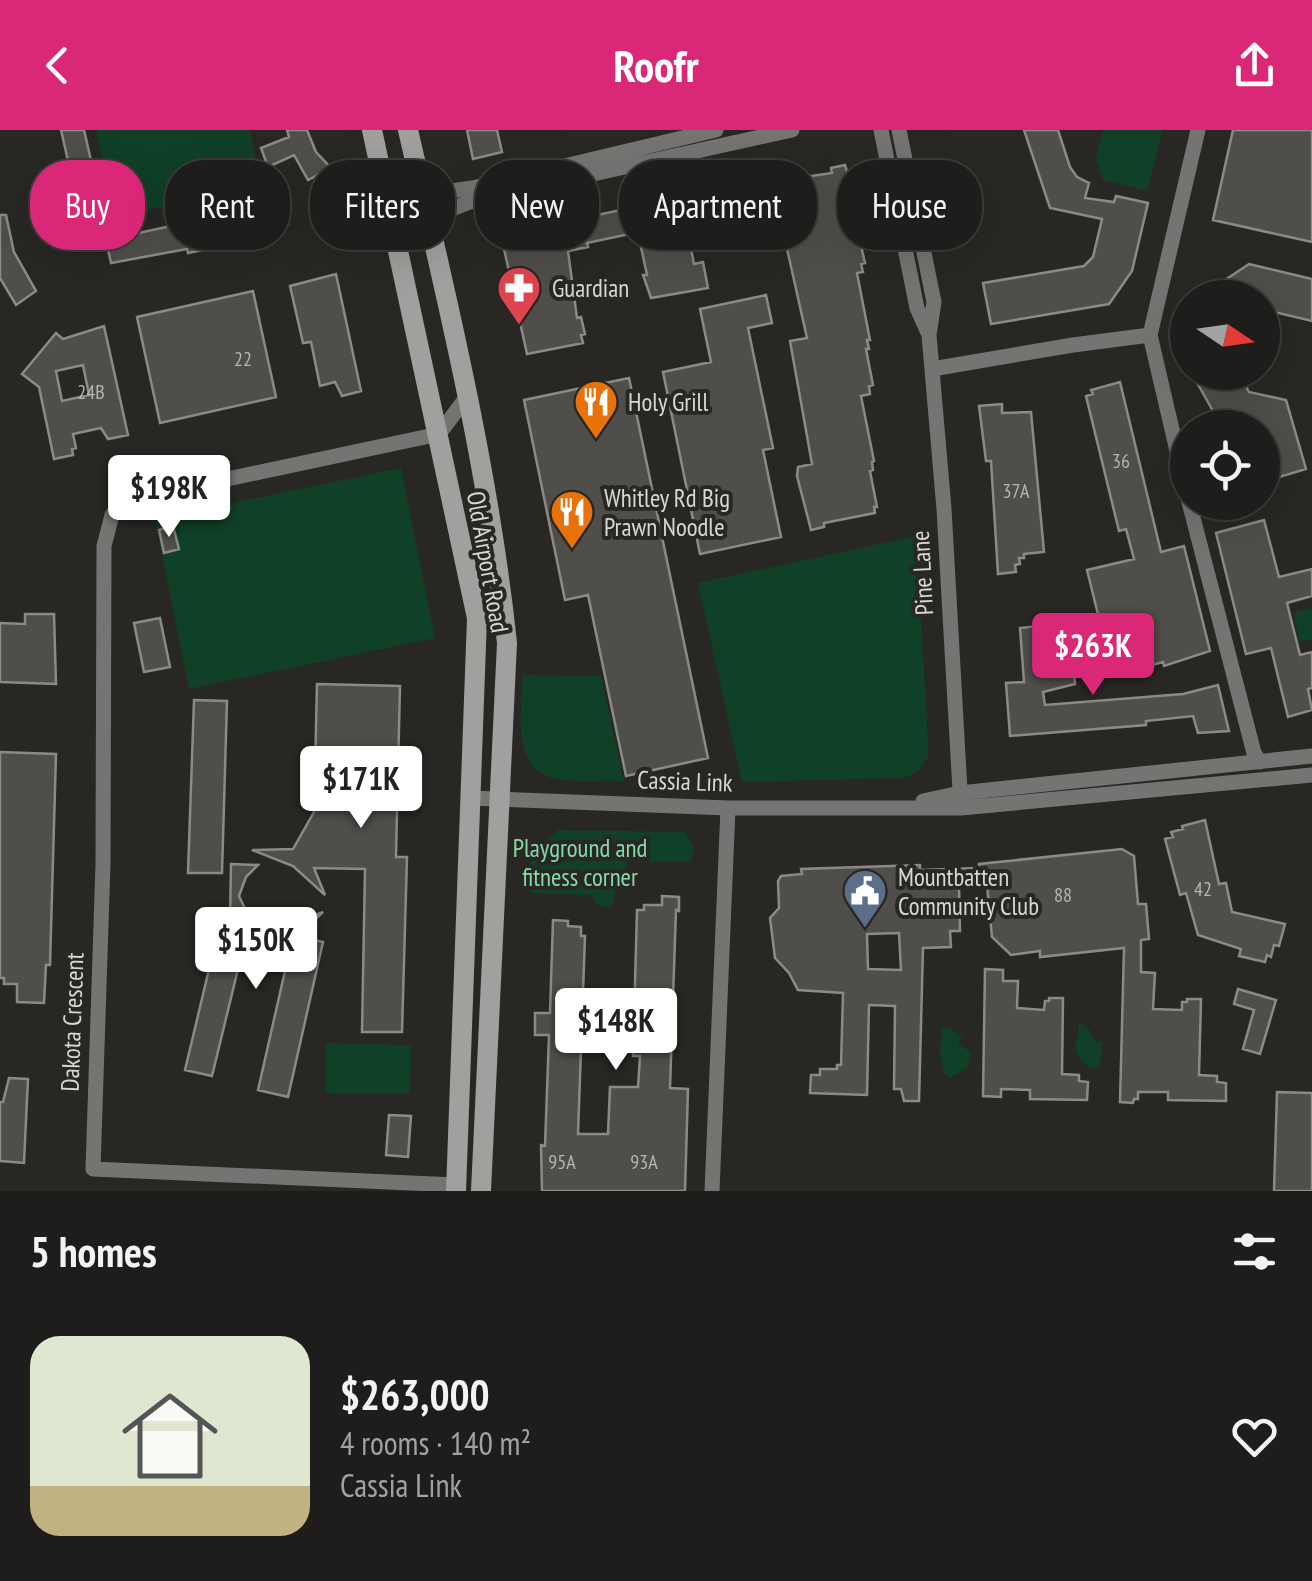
<!DOCTYPE html>
<html lang="en">
<head>
<meta charset="utf-8">
<style>
  :root { --surface:#1f1d1b; --page:#2c2a28; --text:#f1f3f6; --muted:#a1a2a3; --line:#3c3b3a; --accent:#db2777 }
  body { margin:0; font-family:"PT Sans Narrow",sans-serif; background:var(--page); color:var(--text); height:100vh; display:flex; flex-direction:column; font-size:38px; white-space:nowrap }
  * { box-sizing:border-box; margin:0 }
  p { font-size:32px; color:var(--muted) }
  .icon { flex:none; width:55px; height:55px; fill:none; stroke:currentColor; stroke-width:2; stroke-linecap:round; stroke-linejoin:round }
  .map { position:relative; height:1061px; overflow:hidden }
  .details { display:flex; flex-direction:column; background:var(--surface); flex:1 }
  .details>* { flex:none }
  .top-card { position:absolute; left:30px; top:30px; width:1252px; height:90px; display:flex; gap:20px }
  .needle { width:65px; rotate:103deg }
  .tools { position:absolute; left:1170px; top:150px; display:grid; gap:20px }
  .tools a { display:grid; place-items:center; width:110px; height:110px; border-radius:50%; background:var(--surface); box-shadow:0 10px 40px #0002,0 0 0 2px var(--line); font-size:50px }
  .price { position:absolute; translate:-50% -85px; padding:0 22px; border-radius:10px; background:#fff; color:#222; font-size:32px; line-height:65px; filter:drop-shadow(0 2px 5px #0008) }
  .price::after { content:''; position:absolute; left:50%; top:60px; width:30px; height:22px; margin-left:-15px; background:inherit; clip-path:polygon(0 0,100% 0,50% 100%) }
  .price.selected { background:var(--accent); color:#fff }
  ul { padding:0; list-style:none }
  li { display:flex; align-items:center; gap:30px; height:250px; padding:0 30px }
  li span { display:grid; place-items:center; flex:none; width:280px; height:200px; border-radius:30px; color:#555 }
  li>.icon { margin-inline-start:auto }
  span .icon { width:120px; height:120px; fill:#fffc; stroke-width:1 }
  li b { font-size:42px }
  h2 { display:flex; justify-content:space-between; align-items:center; height:120px; padding:0 30px; font-size:42px }
  .pill { padding:0 35px; border-radius:40px; background:var(--surface); box-shadow:0 10px 40px #0002,0 0 0 2px var(--line); font-size:35px; line-height:90px }
  .pill.selected { background:var(--accent); color:#fff }
  header { display:flex; justify-content:space-between; align-items:center; height:130px; padding:0 30px; background:var(--accent); color:#fff; font-size:45px; font-weight:600 }
  .map>svg:first-child { display:block }
  .green { fill:#104026 }
  .building { fill:#504e4b; stroke:#8c8a87; stroke-width:2.5; fill-rule:evenodd }
  .lines { fill:none; stroke-linecap:round; stroke-linejoin:round }
  .minor { stroke:#767473; stroke-width:15 }
  .secondary { stroke:#a2a09f; stroke-width:20 }
  .labels { text-anchor:middle; dominant-baseline:central; stroke-width:8; stroke-linejoin:round; paint-order:stroke }
  .number-label { font-size:20px; fill:#b6b5b2 }
  .poi-label { font-size:25px; fill:#d8d7d5; stroke:#292724; text-anchor:start }
  .street-label { font-size:25px; fill:#d8d7d5; stroke:#292724 }
  .park-label { font-size:25px; fill:#84dca6; stroke:#292724 }
</style>
</head>
<body>
<header><svg class="icon" aria-label="back" viewBox="0 0 24 24"><path d="M15 5l-7 7 7 7"/></svg>Roofr<svg class="icon" aria-label="share" viewBox="0 0 24 24"><path d="M12 15V3M7 8l5-5 5 5M5 13v7h14v-7"/></svg></header>
<div class="map">
<svg width="1312" height="1061" viewBox="0 0 1312 1061">
  <rect width="100%" height="100%" fill="#292724"/>
  <path class="green" d="M 96,0 L 250,0 L 260,57 L 116,86 Z
    M 1103,0 L 1163,0 L 1147,61 L 1103,50 L 1096,29 Z
    M 401,338 L 435,508 L 189,559 L 155,389 Z
    M 916,406 L 929,626 L 917,642 L 904,648 L 742,652 L 698,453 Z
    M 1312,478 L 1312,510 L 1299,511 L 1294,482 Z
    M 523,545 L 601,546 L 624,651 C 602,650 575,653 553,648 C 510,638 522,577 523,545 Z
    M 558,700 L 685,702 L 694,717 L 691,732 L 627,731 L 626,748 L 617,748 L 614,774 L 605,778 L 595,773 L 592,765 L 530,763 L 530,727 Z
    M 1079,892 L 1088,898 L 1096,912 L 1103,912 L 1099,938 L 1091,939 C 1067,917 1078,920 1079,892 Z
    M 948,897 L 964,908 L 960,909 L 958,914 L 971,922 L 967,938 L 951,947 L 944,943 L 940,925 L 942,898 Z
    M 326,913 L 411,915 L 410,964 L 325,963 Z"/>
  <path class="building" d="M 61,0 L 84,0 L 102,78 L 80,84 Z
    M 287,0 L 307,0 L 316,22 L 331,38 L 308,50 L 294,25 L 268,37 L 261,18 L 289,7 Z
    M 467,0 L 497,0 L 502,22 L 473,29 Z
    M 1024,0 L 1058,0 L 1070,37 L 1077,47 L 1089,53 L 1085,68 L 1114,72 L 1116,66 L 1148,73 L 1132,141 L 1109,174 L 991,194 L 983,153 L 1084,136 L 1093,127 L 1102,89 L 1050,78 Z
    M 1233,0 L 1312,0 L 1312,112 L 1213,90 Z
    M 845,35 L 861,88 L 857,98 L 865,133 L 861,134 L 863,142 L 857,143 L 870,210 L 867,210 L 869,219 L 866,219 L 873,255 L 869,256 L 870,264 L 861,266 L 874,331 L 872,332 L 873,340 L 870,341 L 877,377 L 874,377 L 875,383 L 824,393 L 824,397 L 811,400 L 797,346 L 798,337 L 812,334 L 790,211 L 807,208 L 781,92 L 798,88 L 790,49 L 832,43 L 831,38 Z
    M 687,71 L 695,96 L 687,98 L 694,134 L 703,132 L 708,158 L 651,168 L 643,145 L 647,145 L 639,108 L 635,109 L 634,103 L 587,113 L 588,117 L 568,121 L 577,188 L 581,187 L 585,204 L 581,205 L 583,213 L 527,224 L 501,105 L 645,75 L 646,82 Z
    M 283,72 L 288,95 L 267,99 L 268,102 L 212,114 L 213,118 L 188,123 L 187,119 L 111,133 L 106,110 Z
    M 0,85 L 6,85 L 14,122 L 36,161 L 16,175 L 0,148 Z
    M 1249,134 L 1312,149 L 1312,191 L 1262,179 L 1262,168 L 1198,168 Z
    M 336,144 L 361,261 L 342,266 L 335,252 L 320,256 L 311,212 L 303,213 L 290,156 Z
    M 253,161 L 276,267 L 160,293 L 137,187 Z
    M 766,165 L 772,193 L 748,198 L 773,318 L 763,320 L 781,407 L 700,424 L 663,242 L 711,232 L 700,179 Z
    M 104,196 L 128,305 L 108,309 L 101,298 L 73,304 L 76,318 L 72,319 L 73,325 L 54,329 L 39,257 L 22,244 L 56,203 L 63,209 ZM 83,235 L 89,265 L 62,271 L 56,241 Z
    M 1191,242 L 1238,242 L 1249,262 L 1286,270 L 1306,339 L 1273,349 L 1262,313 L 1262,298 L 1218,290 Z
    M 629,248 L 708,628 L 626,646 L 588,465 L 565,470 L 524,270 Z
    M 1120,252 L 1161,422 L 1184,416 L 1210,521 L 1164,536 L 1163,532 L 1113,545 L 1087,440 L 1134,429 L 1126,399 L 1119,401 L 1086,266 L 1093,264 L 1091,260 Z
    M 1002,274 L 1002,283 L 1031,282 L 1044,422 L 1024,424 L 1024,428 L 1019,428 L 1020,434 L 1015,435 L 1016,442 L 998,444 L 991,331 L 986,331 L 979,276 Z
    M 1264,390 L 1279,447 L 1312,439 L 1312,466 L 1287,473 L 1300,525 L 1312,522 L 1312,558 L 1308,559 L 1312,580 L 1288,587 L 1271,518 L 1246,524 L 1216,403 Z
    M 173,396 L 179,419 L 164,423 L 159,400 Z
    M 25,484 L 54,484 L 56,554 L 0,552 L 0,493 L 25,494 Z
    M 160,488 L 170,537 L 144,542 L 134,493 Z
    M 1038,496 L 1038,501 L 1043,500 L 1044,509 L 1051,509 L 1052,516 L 1071,514 L 1075,554 L 1043,562 L 1045,575 L 1183,564 L 1218,555 L 1229,601 L 1198,603 L 1193,586 L 1146,591 L 1146,595 L 1010,606 L 1006,553 L 1024,552 L 1020,498 Z
    M 317,554 L 400,556 L 396,727 L 407,727 L 402,902 L 362,902 L 365,739 L 314,738 L 325,765 L 293,736 L 252,720 L 293,719 L 314,682 Z
    M 194,570 L 227,571 L 222,743 L 188,743 Z
    M 0,622 L 56,624 L 50,835 L 46,835 L 44,873 L 17,872 L 17,854 L 4,854 L 4,848 L 0,848 Z
    M 1205,690 L 1219,754 L 1226,753 L 1232,782 L 1285,794 L 1279,816 L 1274,815 L 1271,827 L 1267,825 L 1265,832 L 1239,826 L 1241,819 L 1198,805 L 1186,763 L 1180,765 L 1165,709 L 1173,707 L 1171,702 L 1183,699 L 1182,696 Z
    M 1122,719 L 1134,726 L 1138,774 L 1146,774 L 1149,809 L 1141,810 L 1141,842 L 1155,843 L 1153,879 L 1182,880 L 1182,872 L 1187,872 L 1187,869 L 1201,869 L 1199,945 L 1217,946 L 1217,952 L 1226,953 L 1226,971 L 1168,970 L 1168,962 L 1138,962 L 1138,969 L 1134,969 L 1133,973 L 1120,972 L 1124,818 L 1040,827 L 1040,821 L 1011,825 L 992,807 L 987,755 L 959,757 L 960,801 L 950,801 L 951,817 L 923,818 L 919,971 L 904,971 L 901,959 L 894,959 L 895,876 L 869,875 L 867,965 L 810,963 L 811,945 L 820,945 L 820,939 L 837,939 L 837,935 L 841,935 L 843,863 L 798,860 L 789,843 L 775,828 L 770,788 L 779,778 L 778,751 L 781,746 L 802,744 L 801,739 L 920,735 L 920,740 L 979,738 L 979,734 ZM 899,803 L 901,840 L 868,839 L 867,804 Z
    M 231,734 L 258,735 L 246,747 L 239,766 L 248,785 L 269,804 L 323,782 L 298,806 L 323,812 L 288,967 L 258,960 L 292,810 L 275,810 L 277,814 L 258,810 L 262,808 L 247,802 L 212,946 L 185,940 L 221,789 L 230,791 Z
    M 662,766 L 679,767 L 679,781 L 676,780 L 670,958 L 688,959 L 685,1061 L 542,1061 L 541,1015 L 545,1016 L 549,905 L 535,905 L 535,883 L 550,883 L 553,790 L 568,791 L 568,796 L 581,797 L 581,806 L 585,806 L 578,1004 L 608,1004 L 610,957 L 638,957 L 640,926 L 633,926 L 637,780 L 644,780 L 644,775 L 662,775 Z
    M 985,839 L 1003,840 L 1003,851 L 1018,851 L 1017,878 L 1044,880 L 1045,871 L 1049,871 L 1049,868 L 1063,868 L 1062,944 L 1079,945 L 1079,951 L 1088,952 L 1087,970 L 1030,969 L 1030,960 L 1001,959 L 1001,967 L 983,966 Z
    M 1238,859 L 1276,870 L 1260,924 L 1243,919 L 1254,880 L 1234,874 Z
    M 9,948 L 28,949 L 24,1033 L 0,1031 L 0,972 L 3,972 Z
    M 1277,962 L 1312,963 L 1312,1061 L 1274,1061 Z
    M 389,985 L 411,986 L 408,1027 L 386,1025 Z"/>
  <g class="lines">
    <path class="minor" d="M 881,0 L 917,178 L 929,205
      M 899,0 L 934,172 L 929,205 L 944,379 L 961,678
      M 420,57 L 444,62 L 472,58 L 716,0
      M 431,104 L 449,80 L 475,70 L 792,0
      M 932,239 L 1073,215 L 1150,205
      M 1188,368 L 1150,205 L 1198,0
      M 1189,372 L 1254,623 L 1260,632
      M 469,668 L 728,678 L 961,678 L 1312,645
      M 923,671 L 960,663 L 1312,626
      M 456,1055 L 93,1039 L 103,734 L 104,416 L 112,385 L 131,372 L 157,364 L 439,304 L 466,268
      M 712,1061 L 728,678"/>
    <path class="secondary" d="M 372,0 L 477,488 L 456,1061
      M 408,0 C 447,169 489,341 507,513 L 481,1061"/>
  </g>
  <defs>
    <symbol id="pharmacy-pin" viewBox="-11 -11 22 30"><path d="M0 17L-7.5 6A9.5 9.5 0 1 1 7.5 6Z" fill="#e0444e" stroke="#292724"/><path d="M-2-6h4v4h4v4h-4v4h-4v-4h-4v-4h4Z" fill="#fff"/></symbol>
    <symbol id="restaurant-pin" viewBox="-11 -11 22 30"><path d="M0 17L-7.5 6A9.5 9.5 0 1 1 7.5 6Z" fill="#e8710a" stroke="#292724"/><path d="M-5-6h1v4h1v-4h1v4h1v-4h1v5L-1.5 .5V6h-2V.5L-5-1ZM5-6V6H3V1.5H1.5Q1.5-4 5-6Z" fill="#fff"/></symbol>
    <symbol id="civic-pin" viewBox="-11 -11 22 30"><path d="M0 17L-7.5 6A9.5 9.5 0 1 1 7.5 6Z" fill="#5c6f8a" stroke="#292724"/><path d="M-.6-6.5H3V-4.5H.6V-3L4-1V1h2V6H-6V1h2V-1L-.6-3ZM-1.2 2.5V6h2.4V2.5Z" fill="#fff"/></symbol>
  </defs>
  <g fill-rule="evenodd">
    <use href="#pharmacy-pin" x="494" y="133" width="50" height="68"/>
    <use href="#restaurant-pin" x="571" y="247" width="50" height="68"/>
    <use href="#restaurant-pin" x="547" y="357" width="50" height="68"/>
    <use href="#civic-pin" x="840" y="736" width="50" height="68"/>
  </g>
  <g class="labels">
    <g class="number-label">
      <text x="243" y="229">22</text>
      <text x="91" y="262">24B</text>
      <text x="1121" y="331">36</text>
      <text x="1016" y="361">37A</text>
      <text x="1203" y="759">42</text>
      <text x="1063" y="765">88</text>
      <text x="562" y="1032">95A</text>
      <text x="644" y="1032">93A</text>
    </g>
    <g class="poi-label">
      <text x="552" y="158">Guardian</text>
      <text x="628" y="272">Holy Grill</text>
      <text x="604" y="368">Whitley Rd Big<tspan x="604" dy="29">Prawn Noodle</tspan></text>
      <text x="898" y="747">Mountbatten<tspan x="898" dy="29">Community Club</tspan></text>
    </g>
    <g class="street-label">
      <text transform="translate(488 432) rotate(80)">Old Airport Road</text>
      <text transform="translate(922 443) rotate(-93)">Pine Lane</text>
      <text transform="translate(685 651) rotate(2)">Cassia Link</text>
      <text transform="translate(72 892) rotate(-88)">Dakota Crescent</text>
    </g>
    <g class="park-label">
      <text x="580" y="718">Playground and<tspan x="580" dy="29">fitness corner</tspan></text>
    </g>
  </g>
</svg>
<div class="tools">
<a><svg class="needle" viewBox="-14 -14 28 28"><path d="M0-13l5 13h-10z" fill="#e53935"/><path d="M0 13l5-13h-10z" fill="#a1a2a3"/></svg></a>
<a><svg class="icon" aria-label="locate" viewBox="0 0 24 24"><circle cx="12" cy="12" r="6"/><path d="M12 2v4M12 18v4M2 12h4M18 12h4"/></svg></a>
</div>
<b class="price" style="left:169px;top:410px">$198K</b>
<b class="price selected" style="left:1093px;top:568px">$263K</b>
<b class="price" style="left:361px;top:701px">$171K</b>
<b class="price" style="left:256px;top:862px">$150K</b>
<b class="price" style="left:616px;top:943px">$148K</b>
<div class="top-card">
<a class="pill selected">Buy</a>
<a class="pill">Rent</a>
<a class="pill">Filters</a>
<a class="pill">New</a>
<a class="pill">Apartment</a>
<a class="pill">House</a>
</div>
</div>
<section class="details">
<h2>5 homes<svg class="icon" aria-label="filters" viewBox="0 0 24 24"><path d="M4 7h16M4 17h16"/><circle cx="9" cy="7" r="2"/><circle cx="15" cy="17" r="2"/></svg></h2>
<ul>
<li><span style="background:linear-gradient(#dfe7d0 75%,#c2b280 0)"><svg class="icon" aria-label="home" viewBox="0 0 24 24"><path d="M3 11l9-7 9 7M6 9v11h12V9"/></svg></span><div><b>$263,000</b><p>4 rooms · 140 m²</p><p>Cassia Link</p></div><svg class="icon" aria-label="heart" viewBox="0 0 24 24"><path d="M12 20l-8-8c-3-5 5-10 8-4 3-6 11-1 8 4z"/></svg></li>
</ul>
</section>
</body>
</html>
